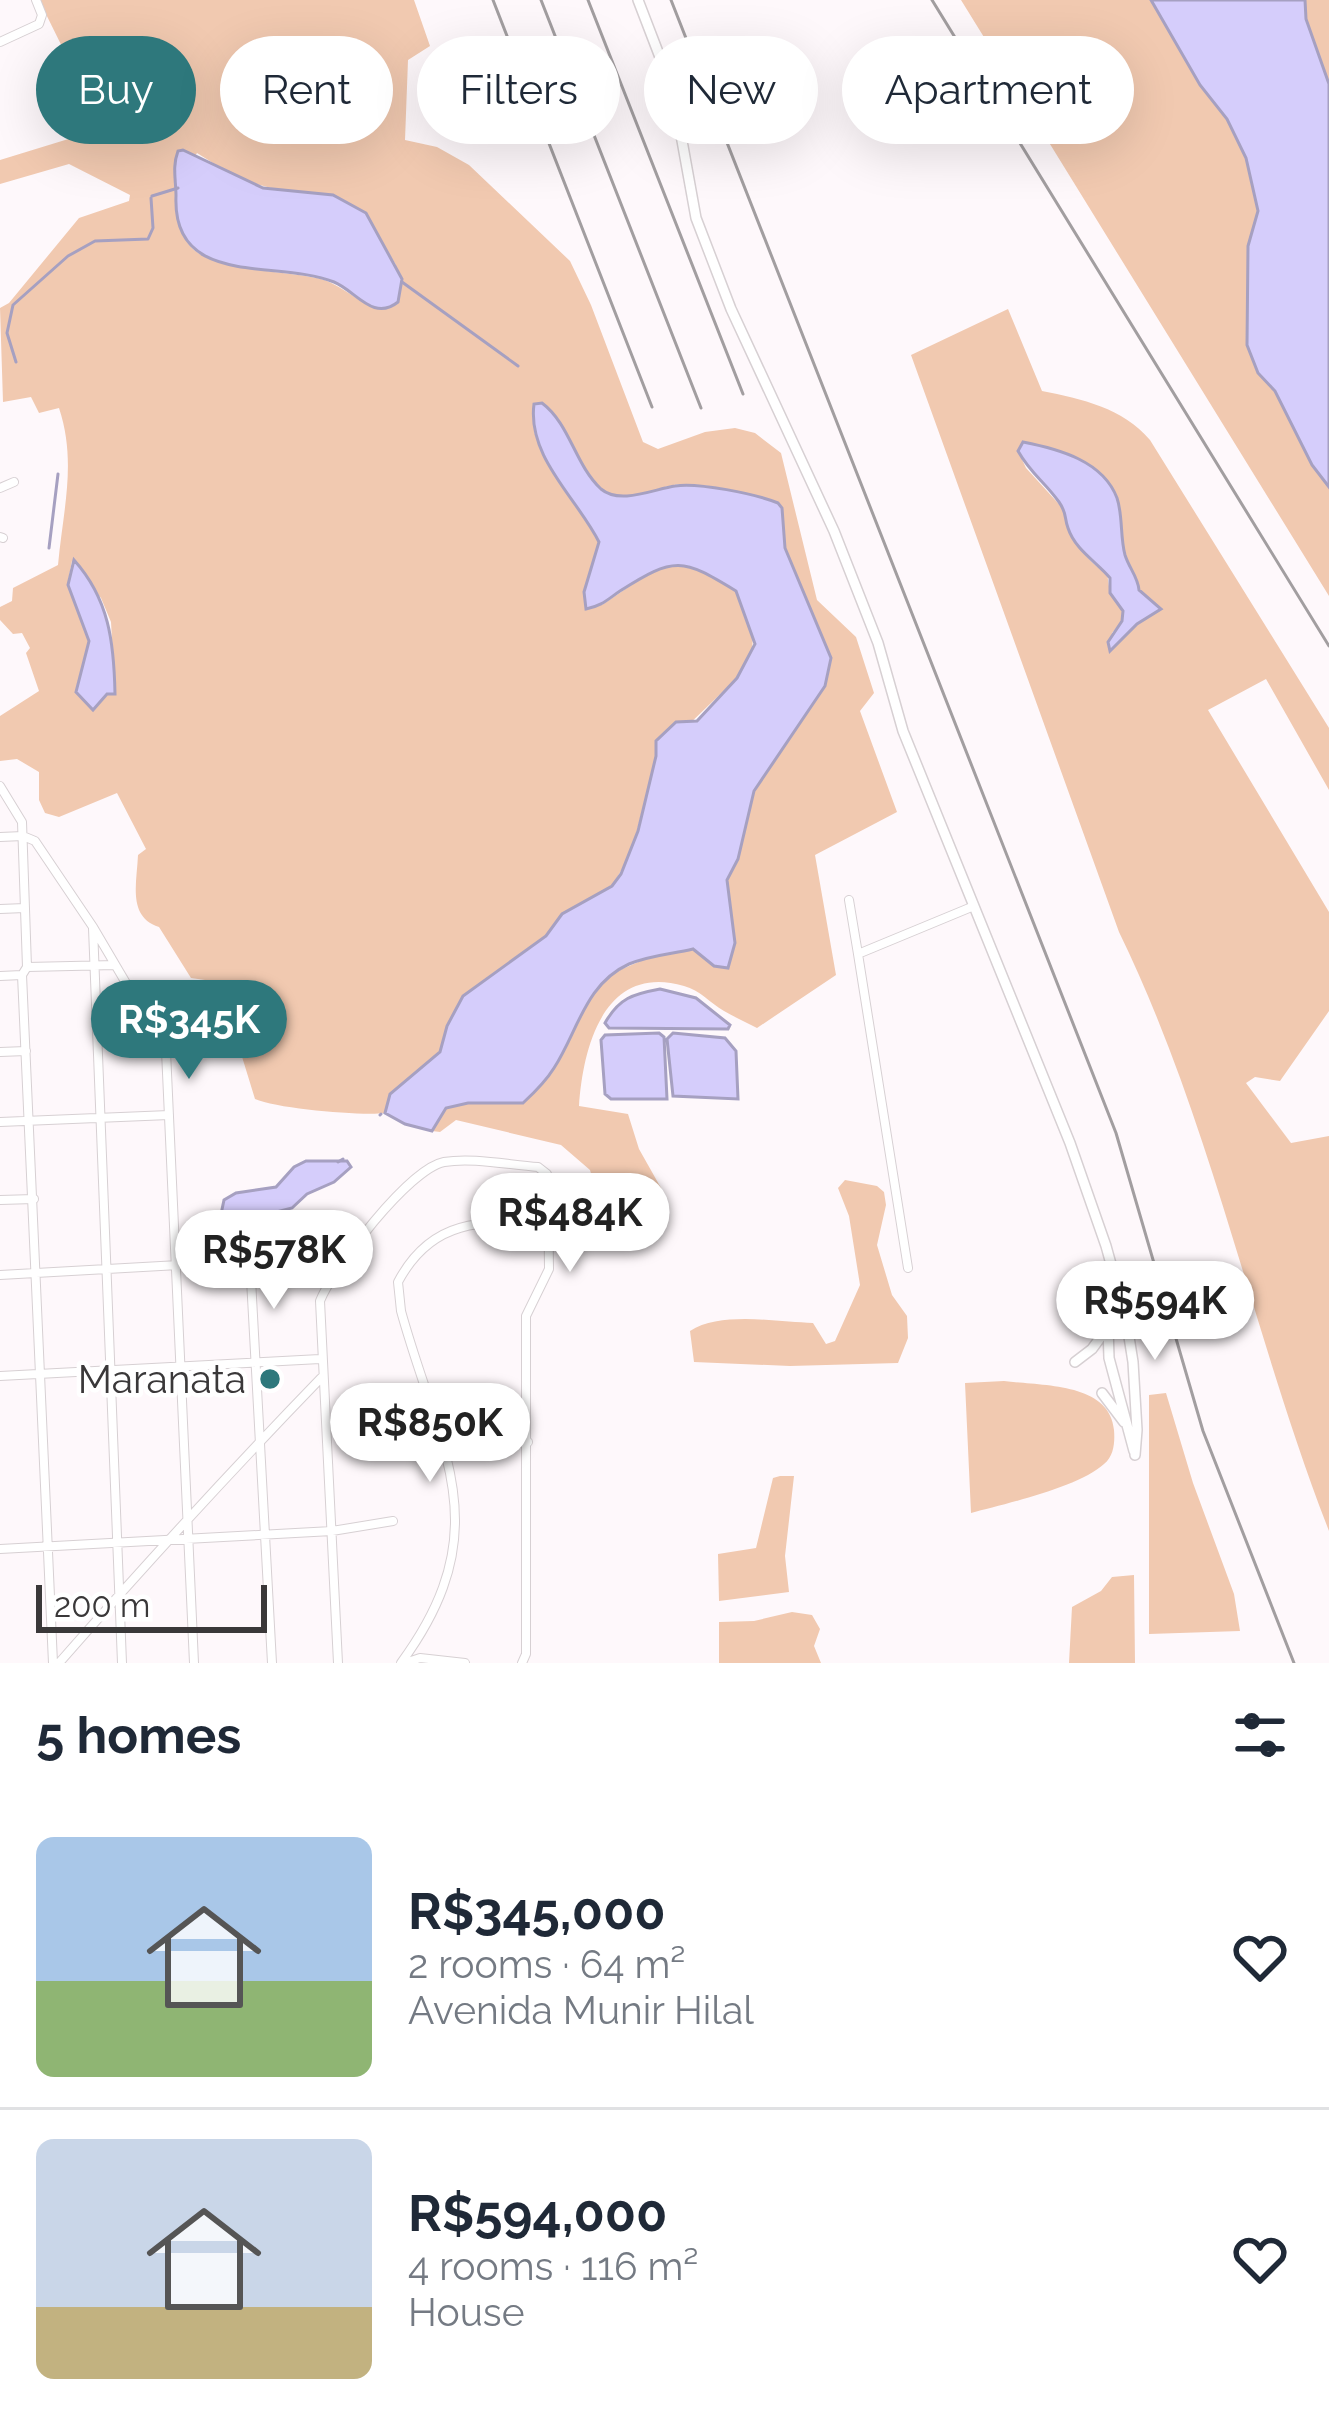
<!DOCTYPE html>
<html lang="en">
<head>
<meta charset="utf-8">
<style>
  :root { --surface:#fff; --page:#f6f6f7; --text:#1f2937; --muted:#747a83; --line:#e0e1e3; --accent:#2e787c }
  body { margin:0; font-family:Raleway,sans-serif; background:var(--page); color:var(--text); height:100vh; display:flex; flex-direction:column; font-size:45px; white-space:nowrap }
  * { box-sizing:border-box; margin:0 }
  p { font-size:39px; color:var(--muted) }
  .icon { flex:none; width:66px; height:66px; fill:none; stroke:currentColor; stroke-width:2; stroke-linecap:round; stroke-linejoin:round }
  .map { position:relative; height:1663px; overflow:hidden }
  .drawer { display:flex; flex-direction:column; background:var(--surface); flex:1 }
  .drawer>* { flex:none }
  .banner { position:absolute; left:36px; top:36px; width:1257px; height:108px; display:flex; gap:24px }
  .scale { position:absolute; left:36px; bottom:30px; width:231px; box-sizing:border-box; padding-left:12px; border:6px solid #3a3839; border-top:0; font-size:33px; line-height:42px; white-space:nowrap; color:#3a3839; -webkit-text-stroke:9px #fff; paint-order:stroke }
  .price { position:absolute; translate:-50% -102px; padding:0 27px; border-radius:42px; background:#fff; color:#222; font-size:39px; line-height:78px; filter:drop-shadow(0 3px 6px #0008) }
  .price::after { content:''; position:absolute; left:50%; top:72px; width:36px; height:27px; margin-left:-18px; background:inherit; clip-path:polygon(0 0,100% 0,50% 100%) }
  .price.on { background:var(--accent); color:#fff }
  ul { padding:0; list-style:none }
  li { display:flex; align-items:center; gap:36px; height:300px; padding:0 36px }
  li+li { border-top:3px solid var(--line) }
  li span { display:grid; place-items:center; flex:none; width:336px; height:240px; border-radius:18px; color:#555 }
  li>.icon { margin-inline-start:auto }
  span .icon { width:144px; height:144px; fill:#fffc; stroke-width:1 }
  li b { font-size:51px }
  h2 { display:flex; justify-content:space-between; align-items:center; height:144px; padding:0 36px; font-size:51px }
  .pill { padding:0 42px; border-radius:54px; background:var(--surface); box-shadow:0 12px 48px #0002; font-size:42px; line-height:108px }
  .pill.on { background:var(--accent); color:#fff }
  .map>svg:first-child { display:block }
  .green { fill:#f1c9b0; fill-rule:evenodd }
  .water { fill:#d5cdfb; stroke:#a6a0c1; stroke-width:3 }
  .lines { fill:none; stroke-linecap:round; stroke-linejoin:round }
  .stream { stroke:#a6a0c1; stroke-width:3 }
  .minor-casing { stroke:#d7d0d3; stroke-width:10 }
  .tertiary-casing { stroke:#d7d0d3; stroke-width:12 }
  .minor { stroke:#fff; stroke-width:8 }
  .tertiary { stroke:#fff; stroke-width:9 }
  .rail { stroke:#a29ea0; stroke-width:3 }
  .poi-dot { fill:#2e787c; stroke:#fff; stroke-width:4.5 }
  .labels { text-anchor:middle; dominant-baseline:central; stroke-width:9; stroke-linejoin:round; paint-order:stroke }
  .poi-label { font-size:39px; fill:#3a3839; stroke:#fff; text-anchor:end }
</style>
</head>
<body>
<div class="map">
<svg width="1329" height="1663" viewBox="0 0 1329 1663">
  <rect width="100%" height="100%" fill="#fef8fb"/>
  <path class="green" d="M 39,0 L 414,0 L 430,46 L 408,60 L 405,140 L 437,147 L 469,165 L 570,261 L 591,305 L 643,442 L 658,449 L 705,432 L 735,428 L 755,433 L 781,453 L 817,600 L 856,637 L 874,693 L 860,711 L 897,812 L 815,855 L 836,975 L 757,1028 C 746,1022 734,1017 724,1011 C 710,1003 700,990 684,986 C 604,963 583,1047 579,1106 L 628,1114 L 639,1149 L 661,1188 L 664,1202 L 632,1198 L 607,1230 L 590,1170 L 561,1145 L 456,1120 L 440,1132 L 432,1131 L 446,1109 L 468,1103 L 523,1103 L 556,1066 L 582,1009 L 611,974 L 652,956 L 693,949 L 715,966 L 727,880 L 738,859 L 754,791 L 825,686 L 831,658 L 785,548 L 782,508 C 757,492 713,485 683,484 C 659,484 624,508 601,489 C 581,472 569,442 558,418 L 534,432 L 545,458 L 599,542 L 595,560 L 602,605 L 652,571 L 665,566 L 691,564 L 736,591 L 753,631 L 752,655 L 737,678 L 656,756 L 631,854 L 612,886 L 562,914 L 546,936 L 463,996 L 447,1026 L 440,1052 L 391,1094 L 385,1113 C 363,1116 278,1109 255,1099 L 239,1047 L 239,1006 L 219,982 L 191,978 L 159,927 C 127,917 137,882 138,855 L 146,849 L 117,793 L 59,817 L 45,813 L 39,800 L 39,772 L 17,759 L 0,761 L 0,716 L 39,691 L 26,653 L 30,648 L 22,633 L 13,634 L 0,620 L 0,607 L 12,601 L 13,588 L 58,565 C 63,510 77,462 59,408 L 39,413 L 31,397 L 3,402 L 0,308 L 9,303 L 79,218 L 129,201 L 130,195 L 69,164 L 0,184 L 0,160 L 114,125 L 81,85 ZM 197,153 L 240,180 L 287,192 L 388,252 L 396,265 L 392,307 C 362,311 345,284 317,278 C 285,271 213,270 192,248 C 178,234 179,204 176,186 ZM 72,561 L 101,598 L 111,622 L 115,693 L 107,694 L 93,710 L 76,688 L 89,641 L 68,581 Z
    M 961,0 L 1151,0 L 1200,85 L 1227,119 L 1246,158 L 1258,211 L 1248,246 L 1247,345 L 1259,373 L 1275,391 L 1312,465 L 1329,487 L 1329,596 Z
    M 1305,0 L 1329,0 L 1329,84 L 1306,19 Z
    M 1008,309 L 1042,391 C 1082,399 1123,408 1150,440 L 1329,728 L 1329,790 L 1266,679 L 1208,710 L 1329,912 L 1329,1011 L 1280,1081 L 1255,1077 L 1246,1083 L 1291,1143 L 1329,1136 L 1329,1531 C 1252,1333 1212,1123 1119,932 L 911,355 ZM 1023,442 C 1059,448 1103,461 1117,498 C 1123,516 1120,536 1125,555 C 1129,568 1138,576 1139,590 L 1150,600 L 1155,613 L 1137,624 L 1111,651 L 1112,633 L 1122,621 L 1123,610 L 1110,593 L 1107,573 C 1088,564 1068,536 1068,514 L 1026,468 L 1018,451 Z
    M 845,1180 L 877,1186 L 884,1192 L 886,1205 L 877,1245 L 892,1295 L 907,1316 L 908,1338 L 898,1363 L 790,1366 L 694,1362 L 690,1331 C 721,1311 777,1322 813,1323 L 826,1344 L 835,1341 L 860,1285 L 849,1216 L 838,1188 Z
    M 1004,1381 C 1040,1386 1110,1382 1114,1430 C 1115,1442 1114,1456 1104,1464 C 1079,1487 1005,1504 971,1513 L 965,1383 Z
    M 1166,1393 L 1193,1483 L 1234,1594 L 1240,1631 L 1149,1634 L 1149,1395 Z
    M 780,1476 L 794,1476 L 785,1556 L 789,1592 L 719,1601 L 718,1554 L 756,1548 L 773,1478 Z
    M 1134,1575 L 1135,1663 L 1069,1663 L 1072,1607 L 1101,1591 L 1112,1577 Z
    M 792,1612 L 812,1615 L 820,1629 L 814,1646 L 821,1663 L 719,1663 L 719,1622 L 754,1621 Z"/>
  <path class="water" d="M 1151,0 L 1305,0 L 1306,19 L 1329,84 L 1329,487 L 1312,465 L 1275,391 L 1258,373 L 1247,345 L 1248,246 L 1258,211 L 1246,158 L 1227,119 L 1200,85 Z
    M 183,150 L 263,188 L 333,195 L 366,213 L 402,279 L 398,302 C 373,322 356,291 334,282 C 277,259 172,289 176,196 C 176,180 172,167 178,151 Z
    M 542,403 C 570,424 575,465 601,489 C 620,505 654,489 675,486 C 697,482 756,494 778,503 L 782,508 L 785,548 L 831,658 L 825,686 L 754,791 L 738,859 L 727,880 L 735,943 L 728,968 L 714,966 L 693,949 C 672,954 650,955 629,964 C 585,984 578,1031 554,1068 C 546,1081 535,1092 523,1103 L 468,1103 L 446,1108 L 432,1131 L 405,1124 L 385,1113 L 390,1094 L 440,1052 L 447,1026 L 463,996 L 546,936 L 562,914 L 612,886 L 621,874 L 638,831 L 656,756 L 656,741 L 676,722 L 697,721 L 737,678 L 755,644 L 736,591 C 682,558 675,556 620,591 C 608,599 602,606 586,609 L 584,592 L 599,542 C 577,498 527,457 534,404 Z
    M 1023,442 C 1059,449 1103,461 1117,498 C 1123,516 1120,537 1125,555 C 1129,568 1138,577 1139,590 L 1161,609 L 1137,624 L 1110,651 L 1108,642 L 1122,621 L 1123,611 L 1110,593 L 1110,578 C 1098,563 1075,550 1068,528 C 1064,517 1067,513 1059,502 C 1044,481 1031,474 1018,451 Z
    M 74,560 C 109,599 114,642 115,694 L 107,694 L 93,710 L 76,692 L 89,641 L 68,585 Z
    M 660,989 L 696,998 L 730,1025 L 728,1029 L 609,1028 L 605,1023 C 619,998 633,994 660,989 Z
    M 659,1033 L 664,1037 L 667,1099 L 611,1099 L 605,1094 L 601,1040 L 605,1035 Z
    M 673,1033 L 725,1038 L 736,1051 L 738,1099 L 673,1096 L 667,1039 Z
    M 306,1161 L 347,1161 L 351,1167 L 334,1182 L 307,1194 L 292,1208 L 253,1218 L 234,1252 L 221,1253 L 216,1238 L 224,1200 L 236,1193 L 276,1187 L 294,1167 Z"/>
  <g class="lines">
    <path class="stream" d="M 152,196 L 178,188
      M 402,282 L 518,366
      M 16,362 L 7,333 L 13,305 L 68,256 L 95,241 L 148,239 L 153,228 L 151,198
      M 49,548 L 58,474
      M 380,1115 L 381,1114
      M 338,1162 L 343,1159"/>
    <defs>
      <path id="minor" d="M 0,42 L 39,24 L 42,15 L 36,0
        M 0,488 L 14,482
        M 0,537 L 3,538
        M 0,786 L 22,822 L 27,967 L 22,975 L 53,1663
        M 23,836 L 35,841 L 93,927 L 166,1051 L 194,1663
        M 0,837 L 23,836
        M 849,900 L 858,954
        M 0,909 L 25,908
        M 93,928 L 122,1663
        M 27,967 L 115,965
        M 0,976 L 22,975
        M 0,1052 L 26,1051
        M 0,1122 L 169,1115
        M 0,1200 L 34,1199
        M 908,1268 L 858,954 L 974,906
        M 0,1275 L 250,1261 L 272,1663
        M 0,1376 L 320,1359
        M 445,1455 L 478,1445 L 528,1442
        M 0,1549 L 332,1531 L 393,1521
        M 59,1663 C 144,1566 231,1471 321,1378
        M 338,1663 L 320,1301 C 333,1268 409,1169 444,1162 C 472,1157 509,1165 538,1167 L 547,1174 L 548,1182 L 549,1269 L 526,1316 L 526,1654 L 522,1663
        M 401,1663 C 500,1528 440,1452 401,1311 L 398,1282 C 433,1216 485,1221 550,1224
        M 405,1663 L 420,1658 L 465,1663"/>
      <path id="tertiary" d="M 638,0 L 673,91 L 696,218 L 731,309 L 834,531 L 878,643 L 903,731 L 1070,1143 L 1106,1246 L 1126,1318 L 1133,1362 L 1137,1430 L 1135,1455
        M 1115,1280 L 1108,1327 L 1109,1358 L 1134,1451
        M 1075,1362 L 1092,1349 L 1108,1327
        M 1102,1393 L 1124,1422"/>
    </defs>
    <use href="#minor" class="minor-casing"/>
    <use href="#tertiary" class="tertiary-casing"/>
    <use href="#minor" class="minor"/>
    <use href="#tertiary" class="tertiary"/>
    <path class="rail" d="M 493,0 L 652,407
      M 541,0 L 701,408
      M 588,0 L 743,394
      M 671,0 L 1116,1133 L 1203,1431 L 1294,1663
      M 932,0 L 1329,646"/>
  </g>
  <circle class="poi-dot" cx="270" cy="1379" r="12"/>
  <g class="labels">
    <g class="poi-label">
      <text x="246" y="1379">Maranata</text>
    </g>
  </g>
</svg>
<div class="scale">200 m</div>
<b class="price on" style="left:189px;top:1082px">R$345K</b>
<b class="price" style="left:570px;top:1275px">R$484K</b>
<b class="price" style="left:274px;top:1312px">R$578K</b>
<b class="price" style="left:1155px;top:1363px">R$594K</b>
<b class="price" style="left:430px;top:1485px">R$850K</b>
<div class="banner">
<a class="pill on">Buy</a>
<a class="pill">Rent</a>
<a class="pill">Filters</a>
<a class="pill">New</a>
<a class="pill">Apartment</a>
</div>
</div>
<section class="drawer">
<h2>5 homes<svg class="icon" aria-label="filters" viewBox="0 0 24 24"><path d="M4 7h16M4 17h16"/><circle cx="9" cy="7" r="2"/><circle cx="15" cy="17" r="2"/></svg></h2>
<ul>
<li><span style="background:linear-gradient(#a9c7e8 60%,#8fb573 0)"><svg class="icon" aria-label="home" viewBox="0 0 24 24"><path d="M3 11l9-7 9 7M6 9v11h12V9"/></svg></span><div><b>R$345,000</b><p>2 rooms · 64 m²</p><p>Avenida Munir Hilal</p></div><svg class="icon" aria-label="heart" viewBox="0 0 24 24"><path d="M12 20l-8-8c-3-5 5-10 8-4 3-6 11-1 8 4z"/></svg></li>
<li><span style="background:linear-gradient(#c9d6e8 70%,#c2b280 0)"><svg class="icon" aria-label="home" viewBox="0 0 24 24"><path d="M3 11l9-7 9 7M6 9v11h12V9"/></svg></span><div><b>R$594,000</b><p>4 rooms · 116 m²</p><p>House</p></div><svg class="icon" aria-label="heart" viewBox="0 0 24 24"><path d="M12 20l-8-8c-3-5 5-10 8-4 3-6 11-1 8 4z"/></svg></li>
</ul>
</section>
</body>
</html>
